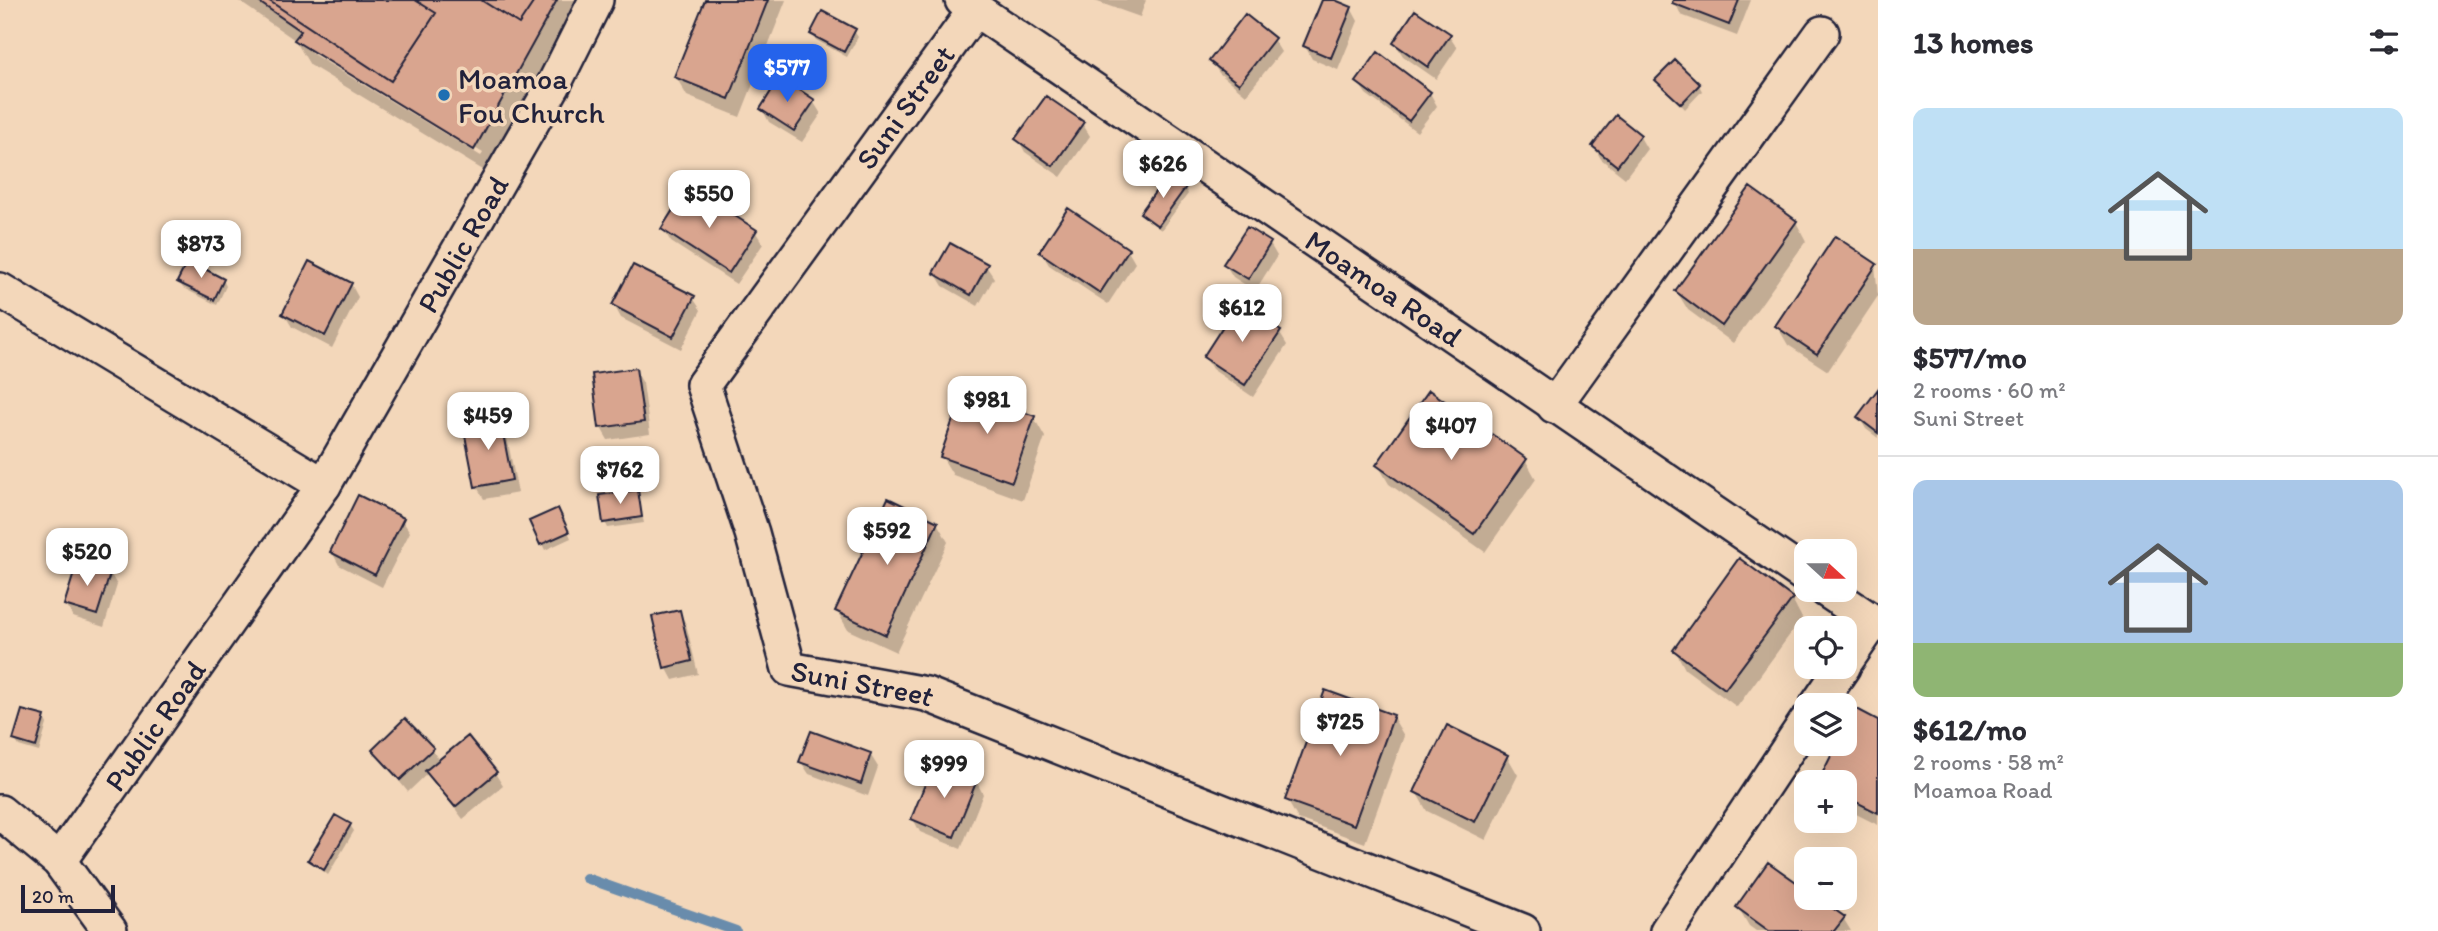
<!DOCTYPE html>
<html lang="en">
<head>
<meta charset="utf-8">
<style>
  :root { --surface:#fff; --page:#f7f7f7; --text:#2b2b33; --muted:#7c7c81; --line:#e1e1e2; --accent:#2563eb }
  body { margin:0; font-family:Itim,sans-serif; background:var(--page); color:var(--text); height:100vh; display:flex; flex-direction:column; font-size:26px; white-space:nowrap }
  * { box-sizing:border-box; margin:0 }
  p { font-size:23px; color:var(--muted) }
  .icon { flex:none; width:38px; height:38px; fill:none; stroke:currentColor; stroke-width:2; stroke-linecap:round; stroke-linejoin:round }
  .map { position:relative; flex:1; overflow:hidden }
  .drawer { display:flex; flex-direction:column; background:var(--surface); width:560px }
  .drawer>* { flex:none }
  .needle { width:46px; rotate:111deg }
  .tools { position:absolute; left:1794px; top:539px; display:grid; gap:14px }
  .tools a { display:grid; place-items:center; width:63px; height:63px; border-radius:14px; background:var(--surface); box-shadow:0 7px 28px #0002; font-size:35px }
  .scale { position:absolute; left:21px; bottom:18px; width:94px; box-sizing:border-box; padding-left:7px; border:4px solid #22223b; border-top:0; font-size:19px; line-height:24px; white-space:nowrap; color:#22223b; -webkit-text-stroke:5px #f3d7ba; paint-order:stroke }
  .price { position:absolute; translate:-50% -60px; padding:0 16px; border-radius:14px; background:#fff; color:#222; font-size:23px; line-height:46px; filter:drop-shadow(0 2px 4px #0008) }
  .price::after { content:''; position:absolute; left:50%; top:42px; width:21px; height:16px; margin-left:-10px; background:inherit; clip-path:polygon(0 0,100% 0,50% 100%) }
  .price.on { background:var(--accent); color:#fff }
  ul { padding:0; list-style:none }
  li { display:grid; align-content:center; gap:14px; height:371px; padding:0 35px }
  li+li { border-top:2px solid var(--line) }
  li span { display:grid; place-items:center; height:217px; border-radius:14px; color:#555 }
  li>.icon { margin-inline-start:auto }
  span .icon { width:126px; height:126px; fill:#fffc; stroke-width:1 }
  li b { font-size:30px }
  h2 { display:flex; justify-content:space-between; align-items:center; height:84px; padding:0 35px; font-size:30px }
  main { display:flex; flex:1; min-height:0 }
  .map>svg:first-child { display:block }
  .shadow { fill:#0003; fill-rule:evenodd }
  .lines { fill:none; stroke-linecap:round; stroke-linejoin:round }
  .stream { stroke:#698cac; stroke-width:10 }
  .building { fill:#d9a58f; stroke:#22223b; stroke-width:2 }
  .minor-casing { stroke:#22223b; stroke-width:38 }
  .minor { stroke:#f3d7ba; stroke-width:33 }
  .poi-dot { fill:#1f6fb2; stroke:#f3d7ba; stroke-width:2.5 }
  .labels { text-anchor:middle; dominant-baseline:central; stroke-width:7; stroke-linejoin:round; paint-order:stroke }
  .poi-label { font-size:30px; fill:#22223b; stroke:#f3d7ba; text-anchor:start }
  .street-label { font-size:30px; fill:#22223b; stroke:#f3d7ba }
</style>
</head>
<body>
<main>
<div class="map">
<svg width="1878" height="931" viewBox="0 0 1878 931">
  <rect width="100%" height="100%" fill="#f3d7ba"/>
  <filter id="ink" filterUnits="userSpaceOnUse"><feTurbulence type="fractalNoise" baseFrequency=".0143" numOctaves="2"/><feDisplacementMap in="SourceGraphic" scale="14" xChannelSelector="R" yChannelSelector="G"/><feConvolveMatrix kernelMatrix="1 2 1 2 8 2 1 2 1" color-interpolation-filters="sRGB"/></filter>
  <g filter="url(#ink)">
    <path class="shadow" d="M 237,0 L 584,0 L 488,173 L 310,65 L 295,40 ZM 311,49 L 483,153 L 481,156 L 311,53 Z
      M 707,0 L 786,0 L 740,117 L 687,96 L 676,77 Z
      M 1092,0 L 1146,0 L 1140,17 Z
      M 1323,0 L 1351,8 L 1358,21 L 1338,70 L 1312,59 L 1305,46 Z
      M 1674,0 L 1751,0 L 1737,36 L 1681,15 Z
      M 854,31 L 858,37 L 847,57 L 816,40 L 812,34 Z
      M 1449,36 L 1457,48 L 1436,79 L 1403,56 L 1395,43 Z
      M 1273,39 L 1281,52 L 1246,95 L 1219,73 L 1211,61 Z
      M 1658,80 L 1699,85 L 1702,91 L 1685,109 Z
      M 1358,82 L 1430,93 L 1437,106 L 1417,132 L 1366,94 Z
      M 813,101 L 821,114 L 802,142 L 769,122 L 762,109 Z
      M 1616,118 L 1640,137 L 1647,149 L 1625,178 L 1601,159 L 1594,147 Z
      M 1082,123 L 1090,136 L 1061,177 L 1025,152 L 1018,139 Z
      M 1185,188 L 1188,194 L 1161,230 L 1146,219 L 1142,213 Z
      M 1796,222 L 1806,241 L 1733,343 L 1688,310 L 1677,292 Z
      M 663,229 L 755,231 L 763,244 L 736,284 L 671,242 Z
      M 1270,244 L 1277,256 L 1255,291 L 1233,277 L 1225,264 Z
      M 1128,251 L 1135,263 L 1108,304 L 1049,265 L 1041,252 Z
      M 1875,265 L 1878,296 L 1828,371 L 1788,345 L 1777,326 Z
      M 986,266 L 994,278 L 978,306 L 943,286 L 935,273 Z
      M 223,280 L 226,286 L 217,305 L 183,288 L 179,282 Z
      M 351,284 L 358,297 L 332,348 L 292,327 L 284,314 Z
      M 693,298 L 701,310 L 681,349 L 621,318 L 614,305 Z
      M 1279,332 L 1287,345 L 1253,397 L 1212,369 L 1205,357 Z
      M 635,370 L 643,383 L 650,434 L 608,440 L 601,428 Z
      M 1878,391 L 1878,438 L 1866,429 L 1859,417 Z
      M 1034,418 L 1045,437 L 1023,500 L 953,475 L 942,457 Z
      M 499,420 L 506,432 L 518,493 L 484,499 L 477,487 L 465,426 Z
      M 1526,461 L 1536,479 L 1485,552 L 1389,484 L 1378,465 Z
      M 637,492 L 644,523 L 608,528 L 605,522 Z
      M 561,516 L 571,538 L 545,550 L 542,544 Z
      M 402,520 L 410,532 L 382,587 L 339,565 L 332,552 Z
      M 937,523 L 948,542 L 896,652 L 848,630 L 837,611 Z
      M 110,573 L 117,585 L 104,627 L 73,617 L 66,605 Z
      M 1792,599 L 1802,618 L 1737,707 L 1685,669 L 1675,650 Z
      M 679,612 L 686,624 L 698,674 L 673,680 L 666,667 Z
      M 1393,717 L 1404,736 L 1365,843 L 1298,819 L 1287,800 Z
      M 44,718 L 47,724 L 39,752 L 19,746 L 15,740 Z
      M 1878,722 L 1878,825 L 1844,808 L 1844,782 L 1820,782 L 1839,744 L 1844,744 Z
      M 432,749 L 439,761 L 495,773 L 503,786 L 463,819 L 428,773 L 408,792 L 374,750 Z
      M 870,754 L 878,767 L 868,796 L 809,774 L 801,762 Z
      M 1507,756 L 1518,775 L 1486,840 L 1427,811 L 1416,792 Z
      M 976,781 L 983,794 L 961,849 L 920,832 L 913,819 Z
      M 336,817 L 350,825 L 354,831 L 328,875 L 310,860 Z
      M 1806,891 L 1806,898 L 1815,898 L 1843,918 L 1851,931 L 1756,931 L 1749,926 L 1738,907 Z"/>
    <g class="lines">
      <path class="stream" d="M 586,878 L 736,931"/>
    </g>
    <path class="building" d="M 256,0 L 557,0 L 474,150 L 294,40 L 301,31 Z
      M 268,0 L 415,0 L 436,13 L 391,81 Z
      M 481,0 L 535,0 L 519,24 Z
      M 705,0 L 768,0 L 729,99 L 674,77 Z
      M 1322,0 L 1335,0 L 1352,7 L 1331,58 L 1303,46 Z
      M 1673,0 L 1739,0 L 1729,25 L 1672,3 Z
      M 1415,10 L 1451,34 L 1428,67 L 1393,43 Z
      M 822,11 L 856,29 L 844,52 L 810,34 Z
      M 1245,14 L 1275,38 L 1239,84 L 1209,61 Z
      M 1378,52 L 1431,92 L 1409,121 L 1356,82 Z
      M 1675,60 L 1700,84 L 1681,104 L 1655,80 Z
      M 780,77 L 815,100 L 794,131 L 760,109 Z
      M 1046,96 L 1084,122 L 1053,166 L 1015,139 Z
      M 1616,115 L 1641,135 L 1617,166 L 1592,146 Z
      M 1168,174 L 1186,187 L 1158,226 L 1140,213 Z
      M 688,186 L 757,230 L 729,273 L 661,229 Z
      M 1750,187 L 1797,221 L 1722,326 L 1675,291 Z
      M 1068,208 L 1129,249 L 1100,293 L 1039,252 Z
      M 1247,227 L 1271,242 L 1248,279 L 1223,264 Z
      M 1835,236 L 1877,264 L 1817,354 L 1775,326 Z
      M 950,243 L 988,264 L 971,295 L 933,273 Z
      M 188,260 L 224,279 L 214,300 L 177,282 Z
      M 309,261 L 352,283 L 325,336 L 282,314 Z
      M 633,265 L 695,296 L 673,337 L 612,305 Z
      M 1238,303 L 1281,331 L 1245,385 L 1203,357 Z
      M 636,368 L 644,422 L 599,428 L 592,374 Z
      M 1878,389 L 1878,433 L 1857,417 Z
      M 1429,390 L 1527,459 L 1474,534 L 1376,465 Z
      M 963,391 L 1035,416 L 1012,482 L 940,457 Z
      M 500,418 L 512,480 L 475,487 L 463,425 Z
      M 638,490 L 642,517 L 603,523 L 599,495 Z
      M 358,495 L 404,518 L 375,575 L 330,552 Z
      M 888,498 L 938,522 L 886,635 L 835,611 Z
      M 558,508 L 569,532 L 540,545 L 529,521 Z
      M 1739,558 L 1793,598 L 1725,689 L 1673,650 Z
      M 78,560 L 111,571 L 97,615 L 64,605 Z
      M 680,610 L 692,661 L 664,668 L 652,616 Z
      M 1325,690 L 1394,715 L 1354,825 L 1285,800 Z
      M 1855,708 L 1878,720 L 1878,813 L 1844,796 L 1844,782 L 1818,782 L 1837,744 L 1844,744 L 1844,729 Z
      M 22,710 L 45,716 L 36,747 L 13,740 Z
      M 405,718 L 434,748 L 400,780 L 372,750 Z
      M 1447,725 L 1508,755 L 1475,822 L 1414,792 Z
      M 811,731 L 871,753 L 861,784 L 799,762 Z
      M 468,736 L 497,772 L 455,807 L 425,771 Z
      M 934,762 L 977,780 L 954,837 L 911,819 Z
      M 335,815 L 351,824 L 324,870 L 308,860 Z
      M 1768,862 L 1806,889 L 1806,898 L 1818,898 L 1845,917 L 1834,931 L 1769,931 L 1736,907 Z"/>
    <g class="lines">
      <defs>
        <g id="minor">
          <path id="s1" d="M 962,0 L 1806,576"/>
          <path id="s2" d="M 975,10 L 703,385 L 752,533 L 789,669 L 926,694 L 1523,931"/>
          <path d="M 0,290 L 324,485"/>
          <path d="M 1554,406 L 1822,33"/>
          <path d="M 1826,590 L 1878,625"/>
          <path d="M 1844,664 L 1873,622"/>
          <path d="M 1817,705 L 1843,667"/>
          <path d="M 0,812 L 59,861 L 110,931"/>
          <path id="s3" d="M 59,861 L 324,485 L 553,86 L 596,0"/>
          <path d="M 1667,931 L 1806,722"/>
        </g>
      </defs>
      <use href="#minor" class="minor-casing"/>
      <use href="#minor" class="minor"/>
    </g>
  </g>
  <circle class="poi-dot" cx="444" cy="95" r="7"/>
  <g class="labels">
    <g class="poi-label">
      <text x="458" y="78">Moamoa<tspan x="458" dy="34">Fou Church</tspan></text>
    </g>
    <g class="street-label">
      <text transform="translate(905 107) rotate(-54)">Suni Street</text>
      <text stroke="none"><textPath href="#s3" startOffset="738">Public Road</textPath></text>
      <text stroke="none"><textPath href="#s1" startOffset="511">Moamoa Road</textPath></text>
      <text stroke="none"><textPath href="#s2" startOffset="835">Suni Street</textPath></text>
      <text stroke="none"><textPath href="#s3" startOffset="166">Public Road</textPath></text>
    </g>
  </g>
</svg>
<div class="tools">
<a><svg class="needle" viewBox="-14 -14 28 28"><path d="M0-13l5 13h-10z" fill="#e53935"/><path d="M0 13l5-13h-10z" fill="#7c7c81"/></svg></a>
<a><svg class="icon" aria-label="locate" viewBox="0 0 24 24"><circle cx="12" cy="12" r="6"/><path d="M12 2v4M12 18v4M2 12h4M18 12h4"/></svg></a>
<a><svg class="icon" aria-label="layers" viewBox="0 0 24 24"><path d="M12 4l9 5-9 5-9-5zM3 14l9 5 9-5"/></svg></a>
<a>+</a>
<a>−</a>
</div>
<div class="scale">20 m</div>
<b class="price on" style="left:787px;top:104px">$577</b>
<b class="price" style="left:1163px;top:200px">$626</b>
<b class="price" style="left:709px;top:230px">$550</b>
<b class="price" style="left:201px;top:280px">$873</b>
<b class="price" style="left:1242px;top:344px">$612</b>
<b class="price" style="left:987px;top:436px">$981</b>
<b class="price" style="left:488px;top:452px">$459</b>
<b class="price" style="left:1451px;top:462px">$407</b>
<b class="price" style="left:620px;top:506px">$762</b>
<b class="price" style="left:887px;top:567px">$592</b>
<b class="price" style="left:87px;top:588px">$520</b>
<b class="price" style="left:1340px;top:758px">$725</b>
<b class="price" style="left:944px;top:800px">$999</b>
</div>
<section class="drawer">
<h2>13 homes<svg class="icon" aria-label="filters" viewBox="0 0 24 24"><path d="M4 7h16M4 17h16"/><circle cx="9" cy="7" r="2"/><circle cx="15" cy="17" r="2"/></svg></h2>
<ul>
<li><span style="background:linear-gradient(#bfe0f5 65%,#b9a48a 0)"><svg class="icon" aria-label="home" viewBox="0 0 24 24"><path d="M3 11l9-7 9 7M6 9v11h12V9"/></svg></span><div><b>$577/mo</b><p>2 rooms · 60 m²</p><p>Suni Street</p></div></li>
<li><span style="background:linear-gradient(#a9c7e8 75%,#8fb573 0)"><svg class="icon" aria-label="home" viewBox="0 0 24 24"><path d="M3 11l9-7 9 7M6 9v11h12V9"/></svg></span><div><b>$612/mo</b><p>2 rooms · 58 m²</p><p>Moamoa Road</p></div></li>
</ul>
</section>
</main>
</body>
</html>
